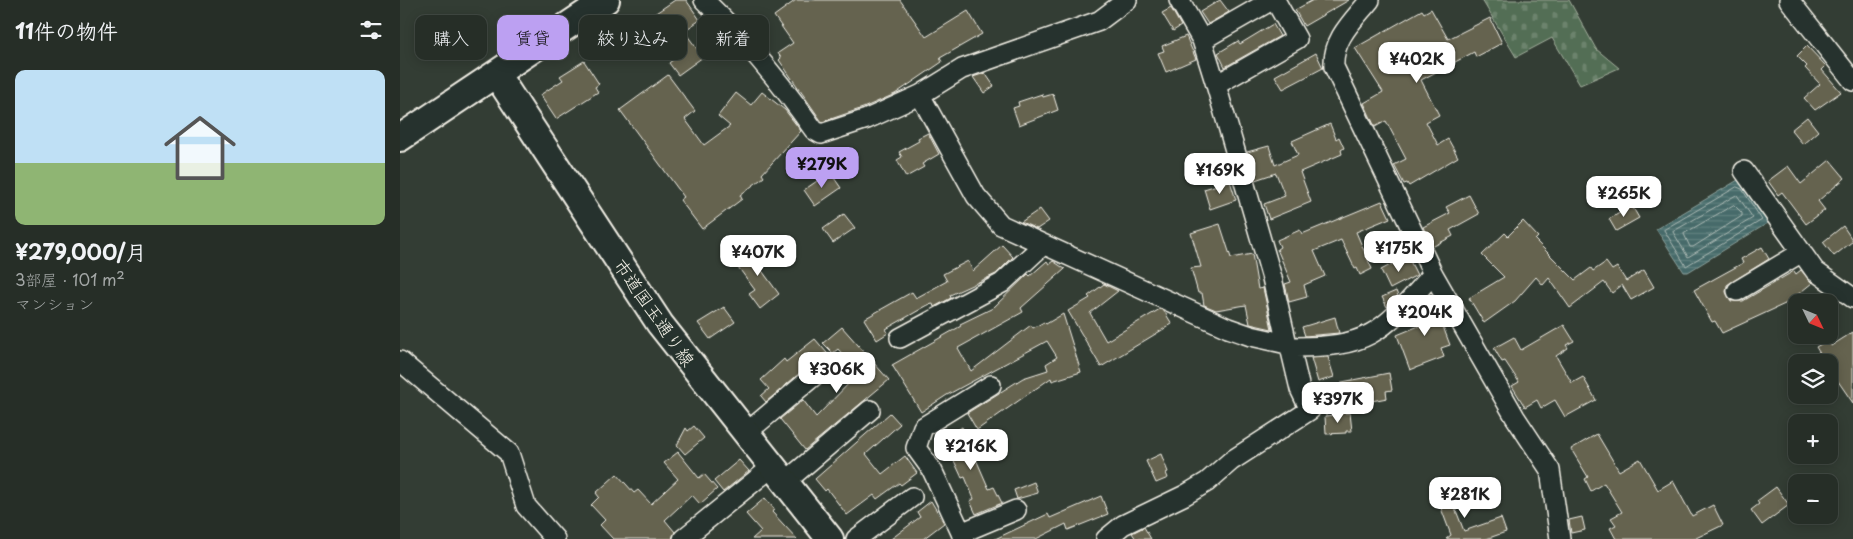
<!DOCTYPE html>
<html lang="ja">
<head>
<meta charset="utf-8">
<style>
  :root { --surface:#262e27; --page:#2e362f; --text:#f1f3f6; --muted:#a4a8a7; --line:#424a44; --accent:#bca0f2 }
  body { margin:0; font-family:"Playpen Sans","Klee One",sans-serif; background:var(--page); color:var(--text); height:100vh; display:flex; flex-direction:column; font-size:19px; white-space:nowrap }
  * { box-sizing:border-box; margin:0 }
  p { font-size:16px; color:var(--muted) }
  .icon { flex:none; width:28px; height:28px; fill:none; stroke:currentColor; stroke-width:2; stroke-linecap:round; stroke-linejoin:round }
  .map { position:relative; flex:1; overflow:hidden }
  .side { display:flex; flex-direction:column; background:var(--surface); width:400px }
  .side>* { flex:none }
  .guide { position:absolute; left:15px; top:15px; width:475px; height:45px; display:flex; gap:10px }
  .needle { width:32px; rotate:133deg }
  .tools { position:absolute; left:1388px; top:294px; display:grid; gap:10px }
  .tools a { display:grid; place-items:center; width:50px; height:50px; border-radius:10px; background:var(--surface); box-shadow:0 2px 12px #0003,0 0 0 1px var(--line); font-size:25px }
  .price { position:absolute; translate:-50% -42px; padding:0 11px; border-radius:10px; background:#fff; color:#222; font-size:16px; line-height:32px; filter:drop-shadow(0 1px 2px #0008) }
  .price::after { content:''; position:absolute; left:50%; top:30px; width:15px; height:11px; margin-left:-8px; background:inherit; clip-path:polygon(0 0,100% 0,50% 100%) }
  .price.on { background:var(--accent); color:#111 }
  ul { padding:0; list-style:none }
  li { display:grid; align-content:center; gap:10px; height:265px; padding:0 15px }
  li+li { border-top:1px solid var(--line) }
  li span { display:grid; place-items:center; height:155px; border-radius:10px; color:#555 }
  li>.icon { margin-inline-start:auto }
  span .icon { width:90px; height:90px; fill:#fffc; stroke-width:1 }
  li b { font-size:21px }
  h2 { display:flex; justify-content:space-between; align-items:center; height:60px; padding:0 15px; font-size:21px }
  .chip { padding:0 18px; border-radius:10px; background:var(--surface); box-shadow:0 2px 12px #0003,0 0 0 1px var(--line); font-size:18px; line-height:45px }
  .chip.on { background:var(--accent); color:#111 }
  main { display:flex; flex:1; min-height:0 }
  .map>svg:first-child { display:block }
  .cemetery { fill:url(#cemetery-stones); stroke:#a4b09e }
  .water { fill:url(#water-rules); stroke:#8ca19c }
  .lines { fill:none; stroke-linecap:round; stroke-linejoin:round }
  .shore { stroke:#aebbb6; stroke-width:1 }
  .building { fill:#65634f; stroke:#f4f1e8 }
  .street-casing { stroke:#f4f1e8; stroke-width:22 }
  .secondary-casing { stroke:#f4f1e8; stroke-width:30 }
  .street { stroke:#26332d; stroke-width:19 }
  .secondary { stroke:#26332d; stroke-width:26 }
  .labels { text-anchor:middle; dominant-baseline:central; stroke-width:4.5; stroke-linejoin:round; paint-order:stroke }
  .street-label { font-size:18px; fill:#f4f1e8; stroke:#26332d }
</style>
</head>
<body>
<main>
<section class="side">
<h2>11件の物件<svg class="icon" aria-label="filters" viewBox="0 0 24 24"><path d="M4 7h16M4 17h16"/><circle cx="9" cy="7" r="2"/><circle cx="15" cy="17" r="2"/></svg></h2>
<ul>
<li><span style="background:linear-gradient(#bfe0f5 60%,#8fb573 0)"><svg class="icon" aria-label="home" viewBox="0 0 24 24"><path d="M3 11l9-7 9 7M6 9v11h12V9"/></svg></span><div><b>¥279,000/月</b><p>3部屋 · 101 m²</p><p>マンション</p></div></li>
</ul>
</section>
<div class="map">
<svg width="1453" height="539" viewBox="0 0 1453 539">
  <defs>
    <pattern id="cemetery-stones" width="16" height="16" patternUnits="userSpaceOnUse" patternTransform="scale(1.25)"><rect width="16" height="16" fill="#536e55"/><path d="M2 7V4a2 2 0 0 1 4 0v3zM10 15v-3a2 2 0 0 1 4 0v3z" fill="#6c836d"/></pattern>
    <pattern id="water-rules" width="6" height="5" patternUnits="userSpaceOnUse" patternTransform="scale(1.25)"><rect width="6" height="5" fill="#466b6a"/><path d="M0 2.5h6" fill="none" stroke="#61817f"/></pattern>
  </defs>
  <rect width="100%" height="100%" fill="#333d34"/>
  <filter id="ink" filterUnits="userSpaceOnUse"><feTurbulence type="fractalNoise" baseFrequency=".02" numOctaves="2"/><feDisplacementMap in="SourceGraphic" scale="10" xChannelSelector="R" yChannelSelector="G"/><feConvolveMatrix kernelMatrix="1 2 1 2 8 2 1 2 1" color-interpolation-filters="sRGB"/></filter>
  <g filter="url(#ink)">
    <path class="cemetery" d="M 1082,0 L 1169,0 L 1196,49 L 1219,68 L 1180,85 L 1152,38 L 1116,57 Z"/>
    <path class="water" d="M 1338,180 L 1345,185 L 1368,216 L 1368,223 L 1288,272 L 1284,272 L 1256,229 Z"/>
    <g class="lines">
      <path class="shore" d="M 1337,187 L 1342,189 L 1362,220 L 1286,266 L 1264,230 Z
        M 1337,195 L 1353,218 L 1288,257 L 1273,232 Z
        M 1334,205 L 1342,213 L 1342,216 L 1293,247 L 1290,247 L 1284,234 Z"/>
    </g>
    <path class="building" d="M 275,0 L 286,0 L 300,20 L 284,31 L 303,57 L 278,75 L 269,63 L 274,59 L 247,19 Z
      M 396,0 L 500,0 L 526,37 L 568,11 L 582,34 L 540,58 L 542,62 L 495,94 L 463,108 L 422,122 L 379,60 L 381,58 L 378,53 L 393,43 L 374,16 Z
      M 820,0 L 829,12 L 808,24 L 800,12 Z
      M 913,0 L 949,0 L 904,26 L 895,10 Z
      M 771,8 L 781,26 L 773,31 L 762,13 Z
      M 1031,9 L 1048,39 L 1090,18 L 1102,43 L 1076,57 L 1074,52 L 1021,80 L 1039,115 L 1026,122 L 1038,145 L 1048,139 L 1058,157 L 1009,186 L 1007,183 L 1004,184 L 994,165 L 1006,159 L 986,121 L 975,127 L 964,103 L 983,92 L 955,48 L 1022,10 L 1024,13 Z
      M 873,24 L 880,36 L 825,67 L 818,53 L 838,41 L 840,44 Z
      M 786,36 L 796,59 L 766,72 L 758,53 L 764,51 L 762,46 Z
      M 1407,46 L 1426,66 L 1422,70 L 1441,92 L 1415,110 L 1404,98 L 1420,84 L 1405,68 L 1407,66 L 1397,56 Z
      M 916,53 L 923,68 L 883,89 L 875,76 Z
      M 184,61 L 199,84 L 195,87 L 198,92 L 156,119 L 140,95 L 163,80 L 160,76 Z
      M 585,73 L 594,86 L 584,93 L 573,77 Z
      M 268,75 L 295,111 L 285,119 L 304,145 L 330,126 L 318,116 L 336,93 L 351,105 L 362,92 L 385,110 L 401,131 L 362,174 L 364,177 L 340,195 L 342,199 L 302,229 L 280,200 L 284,197 L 220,110 Z
      M 642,94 L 643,97 L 653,94 L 658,110 L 619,125 L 613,108 L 619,106 L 618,102 Z
      M 1407,117 L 1418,131 L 1403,144 L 1391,130 Z
      M 930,124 L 936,139 L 939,137 L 944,148 L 941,150 L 942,154 L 900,172 L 911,202 L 869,219 L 864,204 L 885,196 L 876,173 L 855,180 L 847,152 L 869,146 L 875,165 L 898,155 L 892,141 Z
      M 528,133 L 539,154 L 522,164 L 524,167 L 506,177 L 497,160 L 502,157 L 499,152 L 519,141 L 518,138 Z
      M 1430,160 L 1445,178 L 1418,201 L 1425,210 L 1406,224 L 1382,192 L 1378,195 L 1368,181 L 1388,166 L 1401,184 Z
      M 430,172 L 441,188 L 415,206 L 404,190 Z
      M 830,181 L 836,200 L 810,209 L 804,189 Z
      M 1069,195 L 1079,214 L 1050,230 L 1053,236 L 1032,247 L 1023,227 L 1050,213 L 1046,207 Z
      M 982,201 L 990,218 L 956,232 L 972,269 L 960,275 L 957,268 L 955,269 L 941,240 L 914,251 L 925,276 L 904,285 L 907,297 L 889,302 L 885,284 L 891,282 L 877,249 L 880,247 L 877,240 L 900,230 L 902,234 Z
      M 1232,206 L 1239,218 L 1216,231 L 1209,219 Z
      M 640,209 L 649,221 L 637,229 L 621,222 Z
      M 444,214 L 455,228 L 433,243 L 423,229 Z
      M 1123,221 L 1138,237 L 1135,240 L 1175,280 L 1191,268 L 1193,271 L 1206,262 L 1212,270 L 1217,267 L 1226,281 L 1244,270 L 1254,287 L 1231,300 L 1222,285 L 1212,293 L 1204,282 L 1170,308 L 1149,278 L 1143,285 L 1136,277 L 1115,301 L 1084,323 L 1069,298 L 1104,277 L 1082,255 L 1105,233 L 1108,236 Z
      M 820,224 L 831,258 L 852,254 L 858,289 L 863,288 L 872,329 L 850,324 L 846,305 L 816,310 L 804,305 L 802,293 L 798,293 L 791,268 L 801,267 L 791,233 Z
      M 1443,226 L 1453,241 L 1434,256 L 1423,242 Z
      M 360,245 L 371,260 L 360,268 L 379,294 L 360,309 L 349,294 L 355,290 L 338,267 L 344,262 L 342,259 Z
      M 602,245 L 613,257 L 596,274 L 550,295 L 551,298 L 534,307 L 533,304 L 528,305 L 486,329 L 488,333 L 477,340 L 464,319 L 512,292 L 516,298 L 547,281 L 543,274 L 568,261 L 573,271 Z
      M 1362,247 L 1369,259 L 1327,285 L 1326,292 L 1331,301 L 1343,301 L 1394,271 L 1396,274 L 1401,270 L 1412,283 L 1387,303 L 1322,333 L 1315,321 L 1312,322 L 1294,290 L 1343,263 L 1341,259 Z
      M 1009,259 L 1017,275 L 990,289 L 981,270 L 996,262 L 997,265 Z
      M 647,261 L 649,264 L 653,261 L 665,269 L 621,308 L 623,312 L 558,348 L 571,371 L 631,325 L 633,328 L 644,322 L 646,324 L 663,314 L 681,372 L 652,381 L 651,378 L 577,430 L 567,413 L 623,378 L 648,370 L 646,364 L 657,357 L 647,341 L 547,395 L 521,412 L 492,365 L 561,326 L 560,324 L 593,308 L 628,274 L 630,276 Z
      M 704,284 L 718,291 L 690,313 L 706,341 L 760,309 L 764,311 L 772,324 L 701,367 L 668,311 L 690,298 L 688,296 Z
      M 996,291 L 998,296 L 987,307 L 982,297 Z
      M 1029,295 L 1038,306 L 1036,308 L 1050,345 L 1041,348 L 1044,357 L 1010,370 L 997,335 L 1026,323 L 1014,312 Z
      M 324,307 L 335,322 L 310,339 L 298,323 Z
      M 935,317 L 939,333 L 905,336 L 902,327 Z
      M 1164,325 L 1174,341 L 1166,345 L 1168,348 L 1156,356 L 1172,383 L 1183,377 L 1196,400 L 1165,417 L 1155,400 L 1141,408 L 1137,400 L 1125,407 L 1112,386 L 1119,382 L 1105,361 L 1102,362 L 1094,348 L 1114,337 L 1121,350 Z
      M 442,327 L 489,380 L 405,450 L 380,419 L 403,400 L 416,417 L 459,373 L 438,349 L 433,353 L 423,343 Z
      M 1453,332 L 1453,403 L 1429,368 L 1429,362 L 1425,362 L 1416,347 L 1428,340 L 1431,346 Z
      M 415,339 L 427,353 L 421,355 L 366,402 L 361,396 L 369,389 L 361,380 L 384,359 L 386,362 Z
      M 928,357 L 934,377 L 918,382 L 911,358 Z
      M 989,373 L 992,390 L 986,391 L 987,398 L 946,406 L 942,382 Z
      M 490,413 L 500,424 L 466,454 L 482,474 L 505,456 L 517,473 L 501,485 L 499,483 L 477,499 L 474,495 L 447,515 L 427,489 L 425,491 L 415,479 Z
      M 936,413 L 950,413 L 952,431 L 946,431 L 946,433 L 926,434 L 925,416 L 936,415 Z
      M 294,426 L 304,438 L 285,454 L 277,445 L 286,428 L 288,431 Z
      M 562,427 L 589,489 L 594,487 L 602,503 L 576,514 L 570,501 L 574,499 L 565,477 L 562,478 L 551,454 L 548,456 L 540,442 Z
      M 1197,434 L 1219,471 L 1240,459 L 1258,490 L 1273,481 L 1292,516 L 1313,505 L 1323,525 L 1294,539 L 1216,539 L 1210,528 L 1216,525 L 1211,518 L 1222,512 L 1204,483 L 1191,491 L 1185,479 L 1188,477 L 1171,449 Z
      M 278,452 L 299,478 L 304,474 L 317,489 L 300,504 L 292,495 L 265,520 L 275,532 L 272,539 L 213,539 L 200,525 L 205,520 L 191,505 L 199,497 L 196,493 L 217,474 L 234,493 L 238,490 L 251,504 L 278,479 L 264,463 Z
      M 761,454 L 768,472 L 766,473 L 768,478 L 756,483 L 746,461 Z
      M 339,460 L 349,471 L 323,492 L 314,481 Z
      M 634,482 L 638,493 L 617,499 L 614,490 Z
      M 1052,485 L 1060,506 L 1055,508 L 1064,531 L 1101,518 L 1106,532 L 1086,539 L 1046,539 L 1051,535 L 1035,492 Z
      M 1376,487 L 1389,505 L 1362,525 L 1351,510 L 1359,504 L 1357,501 Z
      M 701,496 L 708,514 L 668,530 L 666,524 L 636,539 L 595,539 L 648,514 L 650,518 Z
      M 365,498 L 375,510 L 372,512 L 397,539 L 352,539 L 361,531 L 346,514 Z
      M 531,501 L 544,523 L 523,539 L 491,539 L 520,517 L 517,512 Z
      M 1182,517 L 1185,530 L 1171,533 L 1169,520 Z
      M 744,527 L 751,539 L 736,539 L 732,533 Z"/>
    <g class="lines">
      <defs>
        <path id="street" d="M 304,0 C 345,39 381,83 414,130 L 421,134 L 467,119 L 520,95 L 562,69 L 699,21 L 727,0
          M 779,0 L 802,40 L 816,85 L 872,278 L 887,344
          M 970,0 C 953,21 932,39 934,67 L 1033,274 L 1115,417 L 1150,470 L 1160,539
          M 1389,0 L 1453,81
          M 802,40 L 872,0
          M 816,85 L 897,39 L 875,0
          M 520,95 L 576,196 L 601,225 L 828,328 L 851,336 L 887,344 L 890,347 C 971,348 982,332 1033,274
          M 1344,171 L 1415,271 L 1453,298
          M 1337,291 L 1402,252
          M 500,338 L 602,283 L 643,245
          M 0,361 L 109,453 L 126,506 L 155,539
          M 345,434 L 428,364
          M 384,483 L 470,410
          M 561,533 L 616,510
          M 283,539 L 372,467
          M 456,539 L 512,497
          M 564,539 L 532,470 L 516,448 L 523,427 L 591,385
          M 706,539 L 723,525 L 785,495 L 807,482 L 831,461 L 910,410 L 900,389 L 890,347"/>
        <path id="secondary" d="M 96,74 L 260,324 L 430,539
          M 0,138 L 206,0"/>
      </defs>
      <use href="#street" class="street-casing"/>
      <use href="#secondary" class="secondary-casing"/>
      <use href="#street" class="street"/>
      <use href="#secondary" class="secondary"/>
    </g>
  </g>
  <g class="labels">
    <g class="street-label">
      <text transform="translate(255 312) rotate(55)">市道国玉通り線</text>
    </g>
  </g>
</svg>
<div class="tools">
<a><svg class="needle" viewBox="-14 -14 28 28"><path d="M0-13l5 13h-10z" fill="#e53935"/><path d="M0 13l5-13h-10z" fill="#a4a8a7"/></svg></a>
<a><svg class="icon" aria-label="layers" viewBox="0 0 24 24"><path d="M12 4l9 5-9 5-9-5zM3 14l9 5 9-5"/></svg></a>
<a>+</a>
<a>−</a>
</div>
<b class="price" style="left:1017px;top:84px">¥402K</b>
<b class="price on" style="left:422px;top:189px">¥279K</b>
<b class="price" style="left:820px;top:195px">¥169K</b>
<b class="price" style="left:1224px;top:218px">¥265K</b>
<b class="price" style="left:999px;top:273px">¥175K</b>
<b class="price" style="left:358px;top:277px">¥407K</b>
<b class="price" style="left:1025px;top:337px">¥204K</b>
<b class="price" style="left:437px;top:394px">¥306K</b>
<b class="price" style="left:938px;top:424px">¥397K</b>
<b class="price" style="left:571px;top:471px">¥216K</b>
<b class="price" style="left:1065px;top:519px">¥281K</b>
<div class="guide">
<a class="chip">購入</a>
<a class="chip on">賃貸</a>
<a class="chip">絞り込み</a>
<a class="chip">新着</a>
</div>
</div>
</main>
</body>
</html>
